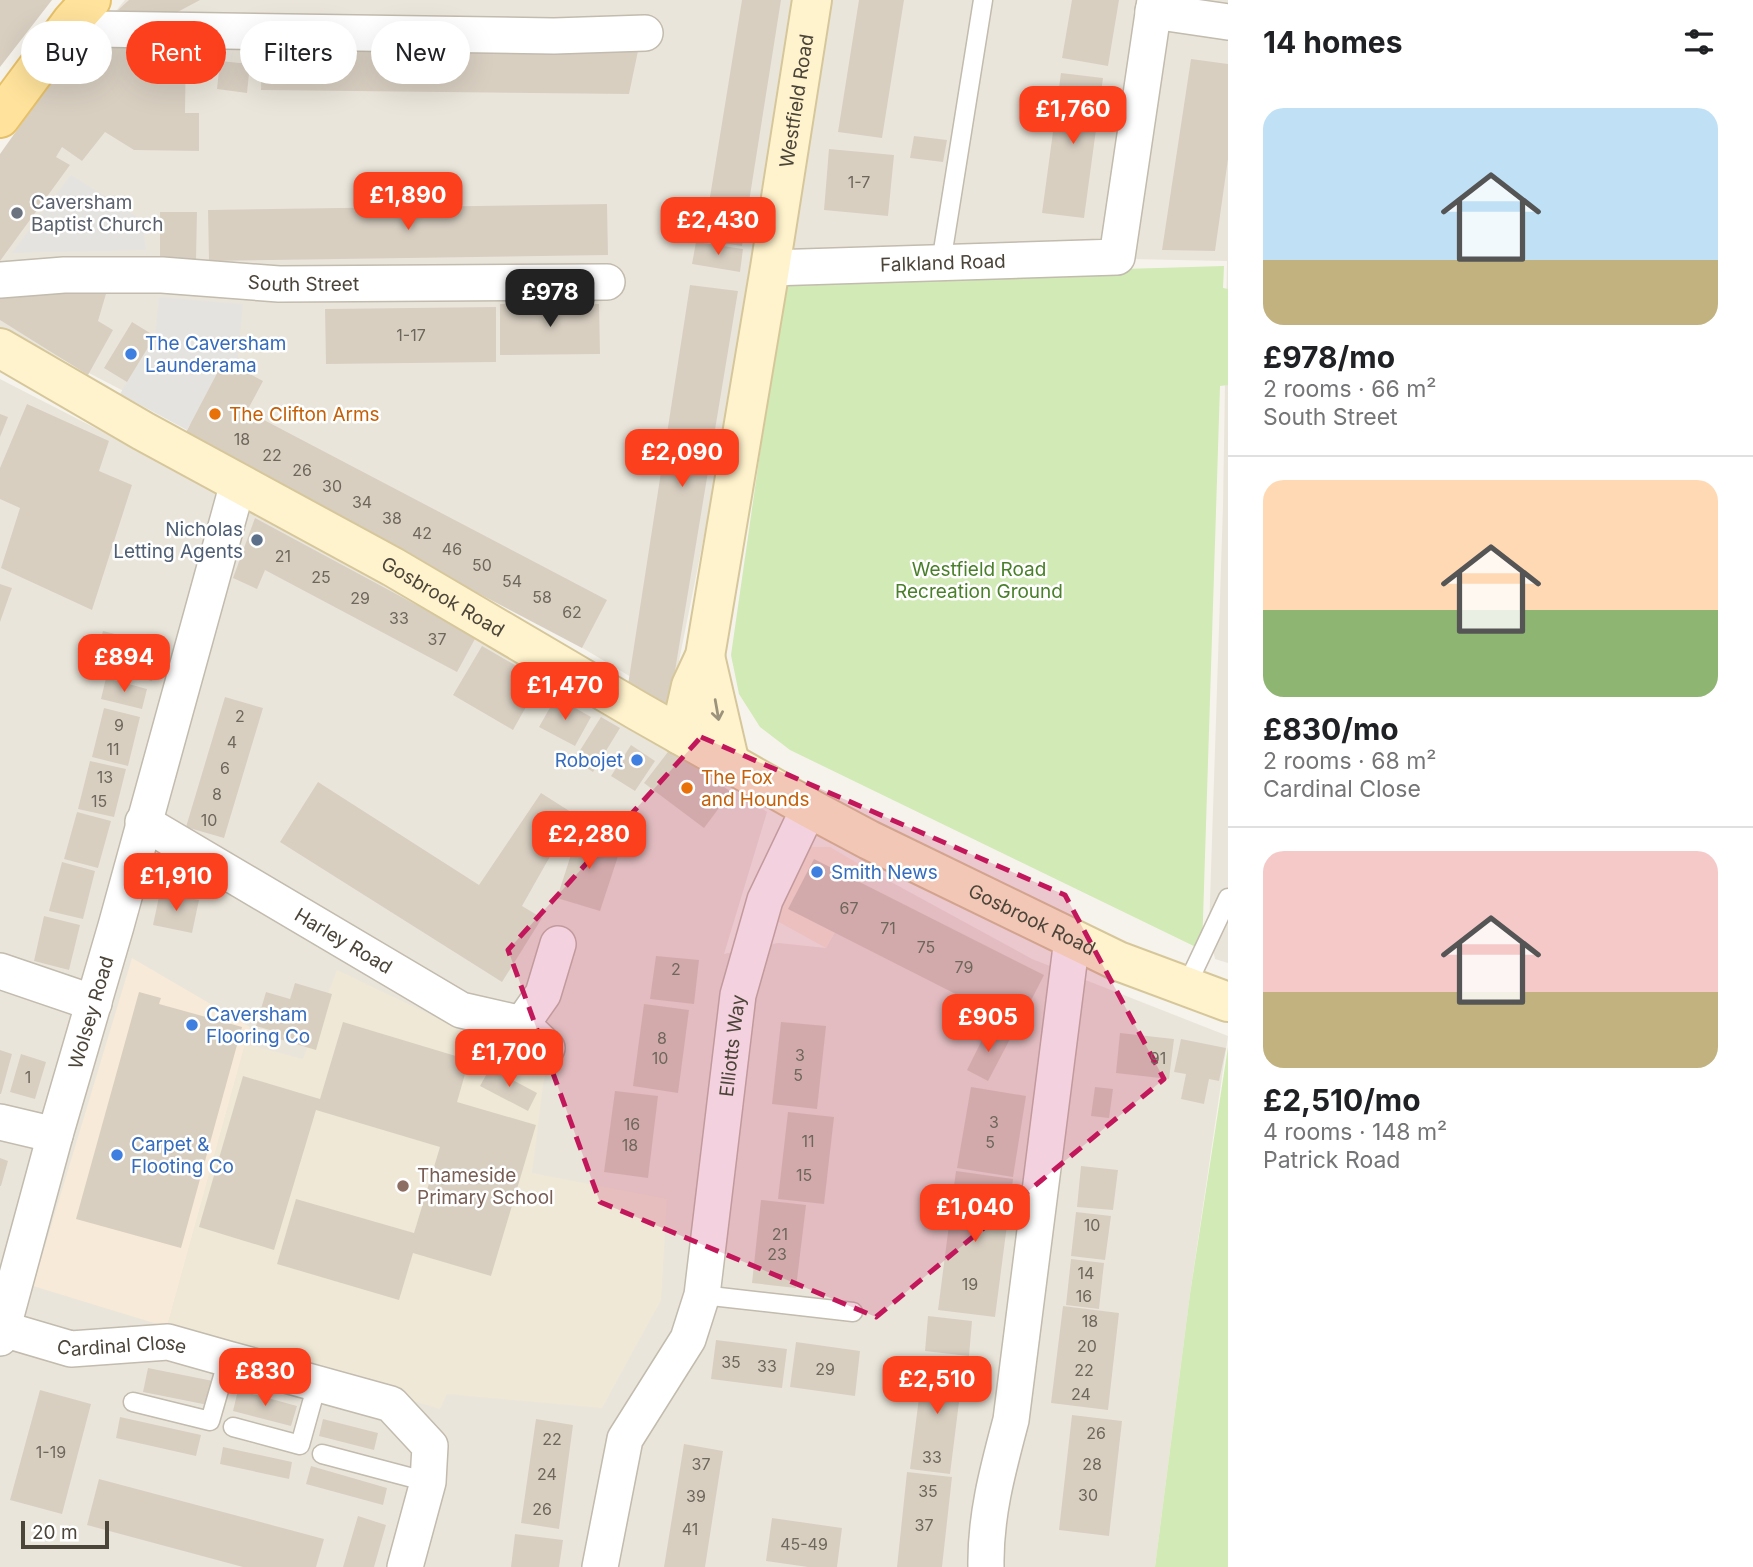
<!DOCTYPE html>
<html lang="en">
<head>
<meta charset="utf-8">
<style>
  :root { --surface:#fff; --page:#f6f6f6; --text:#202124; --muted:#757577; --line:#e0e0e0; --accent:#fc3f1d }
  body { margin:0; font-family:Inter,sans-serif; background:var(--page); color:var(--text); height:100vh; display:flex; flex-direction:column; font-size:26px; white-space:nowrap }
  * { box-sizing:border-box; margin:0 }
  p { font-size:23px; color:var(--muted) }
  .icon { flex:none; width:38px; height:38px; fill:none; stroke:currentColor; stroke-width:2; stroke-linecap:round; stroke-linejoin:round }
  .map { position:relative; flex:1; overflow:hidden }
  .sheet { display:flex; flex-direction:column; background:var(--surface); width:525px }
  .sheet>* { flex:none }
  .top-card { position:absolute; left:21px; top:21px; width:665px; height:63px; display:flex; gap:14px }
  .scale { position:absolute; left:21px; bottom:18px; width:88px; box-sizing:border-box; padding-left:7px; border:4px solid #4b4439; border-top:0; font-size:19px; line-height:24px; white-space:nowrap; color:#4b4439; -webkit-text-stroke:5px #fff; paint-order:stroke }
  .price { position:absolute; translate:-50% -60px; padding:0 16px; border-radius:14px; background:var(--accent); color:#fff; font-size:23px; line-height:46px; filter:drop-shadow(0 2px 4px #0008) }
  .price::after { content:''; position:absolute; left:50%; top:42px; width:21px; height:16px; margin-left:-10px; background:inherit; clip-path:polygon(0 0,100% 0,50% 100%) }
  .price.on { background:#222; color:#fff }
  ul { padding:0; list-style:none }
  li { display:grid; align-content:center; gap:14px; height:371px; padding:0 35px }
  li+li { border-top:2px solid var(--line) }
  li span { display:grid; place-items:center; height:217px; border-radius:21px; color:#555 }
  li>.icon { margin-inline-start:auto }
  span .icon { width:126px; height:126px; fill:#fffc; stroke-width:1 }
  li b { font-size:30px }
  h2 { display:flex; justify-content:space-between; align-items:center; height:84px; padding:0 35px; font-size:30px }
  .chip { padding:0 24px; border-radius:32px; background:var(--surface); box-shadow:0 7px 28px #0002; font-size:24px; line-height:63px }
  .chip.on { background:var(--accent); color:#fff }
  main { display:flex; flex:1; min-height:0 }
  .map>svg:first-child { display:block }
  .residential { fill:#eae5da }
  .commercial { fill:#f7ead8 }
  .education { fill:#efe8d6 }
  .green { fill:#d2eab5 }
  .parking { fill:#e5e3e0 }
  .building { fill:#d8cfc1 }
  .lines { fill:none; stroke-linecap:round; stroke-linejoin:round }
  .lane-casing { stroke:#c2bbae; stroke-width:21 }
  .street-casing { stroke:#c2bbae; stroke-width:38 }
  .secondary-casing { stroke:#d6c79b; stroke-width:42 }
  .primary-casing { stroke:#e6c16a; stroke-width:42 }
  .lane { stroke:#fff; stroke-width:18 }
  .street { stroke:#fff; stroke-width:35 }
  .secondary { stroke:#fff3cd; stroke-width:38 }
  .primary { stroke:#ffe39c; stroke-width:38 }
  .oneway { stroke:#9c937c }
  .marked { fill:#c2185b; fill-opacity:0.2; stroke:#c2185b; stroke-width:5; stroke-dasharray:14 9; stroke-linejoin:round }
  .worship-dot { fill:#6b7280; stroke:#fff; stroke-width:2.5 }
  .shop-dot { fill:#3f7fe0; stroke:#fff; stroke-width:2.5 }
  .food-dot { fill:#e8710a; stroke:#fff; stroke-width:2.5 }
  .service-dot { fill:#5c6f8a; stroke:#fff; stroke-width:2.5 }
  .education-dot { fill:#8d6e63; stroke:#fff; stroke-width:2.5 }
  .labels { text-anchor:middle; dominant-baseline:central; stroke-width:5; stroke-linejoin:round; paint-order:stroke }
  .number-label { font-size:16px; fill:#6e675b }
  .street-label { font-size:19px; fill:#4b4439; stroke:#fff }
  .worship-label { font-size:19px; fill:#5b616d; stroke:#fff; text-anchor:start }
  .shop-label { font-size:19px; fill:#366cbe; stroke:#fff; text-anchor:start }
  .food-label { font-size:19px; fill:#c56008; stroke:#fff; text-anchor:start }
  .service-label { font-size:19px; fill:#4e5e75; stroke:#fff; text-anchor:end }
  .park-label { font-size:19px; fill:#4a7f2a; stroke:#fff }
  .education-label { font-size:19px; fill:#785e54; stroke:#fff; text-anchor:start }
</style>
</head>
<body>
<main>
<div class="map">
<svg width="1228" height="1567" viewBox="0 0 1228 1567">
  <rect width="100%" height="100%" fill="#f6f3ec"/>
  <path class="residential" d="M 125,0 L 794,0 L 754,286 L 671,701 L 346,506 L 0,327 L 0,159 L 78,56 Z
    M 831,0 L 1228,0 L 1228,963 L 1215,959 L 1209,931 L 1223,506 L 1227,261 L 934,255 L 789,260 Z
    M 0,379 L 260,513 L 659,739 L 767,812 L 724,954 L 778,943 L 826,948 L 869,870 L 1032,959 L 1228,1036 L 1190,1294 L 1155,1567 L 0,1567 Z"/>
  <path class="commercial" d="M 805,847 L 830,847 L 869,870 L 826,948 L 770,917 Z
    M 132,958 L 250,1027 L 167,1327 L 33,1286 Z"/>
  <path class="education" d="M 337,970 L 433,1016 L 486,1027 L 549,1061 L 543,1085 L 532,1173 L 667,1199 L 661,1300 L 602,1408 L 447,1394 L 440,1409 L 167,1327 L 245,1044 L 303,1059 Z"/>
  <path class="green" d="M 1224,266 L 1223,288 L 1228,289 L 1228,385 L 1220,386 L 1202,950 L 790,750 L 760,727 L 739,694 L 731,655 L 785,279 Z
    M 1228,1047 L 1228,1567 L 1155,1567 L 1190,1294 Z"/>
  <path class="parking" d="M 71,175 L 142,220 L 146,250 L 12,253 Z
    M 159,297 L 243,304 L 237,367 L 224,360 L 187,430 L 120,394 L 155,336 Z"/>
  <path class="building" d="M 0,0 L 52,0 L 0,67 Z
    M 129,0 L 200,0 L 170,16 L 133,16 L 118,10 Z
    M 742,0 L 781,0 L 742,246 L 703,240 Z
    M 859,0 L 904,0 L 882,138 L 838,132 Z
    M 1072,0 L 1119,0 L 1108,66 L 1062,58 Z
    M 76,47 L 186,47 L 185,113 L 199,113 L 199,151 L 134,150 L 105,132 L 82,161 L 62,147 L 56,157 L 70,165 L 0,261 L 0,154 Z
    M 262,51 L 638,51 L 629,94 L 261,90 Z
    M 1191,59 L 1228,64 L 1228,159 L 1215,251 L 1162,250 Z
    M 220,61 L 250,64 L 247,93 L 217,89 Z
    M 1061,73 L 1103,78 L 1084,218 L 1042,213 Z
    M 914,136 L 947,140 L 943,162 L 910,158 Z
    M 829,149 L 894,155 L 888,216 L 824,210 Z
    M 607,204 L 608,255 L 209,261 L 208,210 Z
    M 160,212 L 197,212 L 196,261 L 160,261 Z
    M 696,242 L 743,249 L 740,272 L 692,264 Z
    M 690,285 L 738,291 L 669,707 L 628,685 Z
    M 108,287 L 98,321 L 113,330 L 88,375 L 0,320 L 0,293 Z
    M 500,304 L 599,304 L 600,354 L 500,355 Z
    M 496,307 L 496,362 L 326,364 L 325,309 Z
    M 132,322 L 155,336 L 127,382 L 104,368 Z
    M 224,360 L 263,381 L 247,411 L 607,600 L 582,648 L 183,438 Z
    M 27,404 L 109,441 L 99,471 L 132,485 L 92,610 L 1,568 L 20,508 L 0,499 L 0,468 Z
    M 0,414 L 8,417 L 0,437 Z
    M 255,518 L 476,637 L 457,672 L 265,570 L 257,589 L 233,578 Z
    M 0,584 L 12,588 L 0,622 Z
    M 103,631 L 161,646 L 152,681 L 93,666 Z
    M 482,646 L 541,680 L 513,730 L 453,695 Z
    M 106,678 L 147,689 L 142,709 L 101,699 Z
    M 225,697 L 263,708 L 224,838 L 186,827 Z
    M 556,697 L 591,717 L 575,746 L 539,727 Z
    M 104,708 L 140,717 L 128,766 L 92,757 Z
    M 601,717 L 620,728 L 593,772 L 574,760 Z
    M 631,745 L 655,761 L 635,791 L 611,776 Z
    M 671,748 L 731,792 L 704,828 L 644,783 Z
    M 90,761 L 126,769 L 114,817 L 78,809 Z
    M 318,782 L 479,885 L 541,793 L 574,814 L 522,906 L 542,918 L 502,982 L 280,842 Z
    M 77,812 L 111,821 L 98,868 L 64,859 Z
    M 579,830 L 622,844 L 600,911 L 557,898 Z
    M 814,859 L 1044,975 L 1012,1038 L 993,1028 L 999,1016 L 788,909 Z
    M 62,862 L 95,871 L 83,919 L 49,911 Z
    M 160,892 L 199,900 L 192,933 L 153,925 Z
    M 44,916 L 80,925 L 69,970 L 34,961 Z
    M 656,956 L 699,960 L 694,1004 L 650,999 Z
    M 295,983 L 332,994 L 316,1050 L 279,1039 L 280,1033 L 256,1026 L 266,992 L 290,999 Z
    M 139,992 L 161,998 L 159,1004 L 242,1027 L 181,1248 L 76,1219 Z
    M 644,1004 L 689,1010 L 678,1093 L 633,1086 Z
    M 343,1022 L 469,1060 L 457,1102 L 536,1125 L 491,1276 L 413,1253 L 399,1300 L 277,1264 L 296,1199 L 414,1233 L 440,1147 L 316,1110 L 274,1250 L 199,1227 L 243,1076 L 320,1099 Z
    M 781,1022 L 826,1026 L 817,1109 L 772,1104 Z
    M 988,1028 L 1010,1039 L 988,1081 L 967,1070 Z
    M 1120,1033 L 1174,1039 L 1169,1079 L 1116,1073 Z
    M 1181,1039 L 1226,1048 L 1219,1081 L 1209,1079 L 1204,1104 L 1181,1099 L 1186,1074 L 1174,1072 Z
    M 0,1050 L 12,1054 L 1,1094 L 0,1094 Z
    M 21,1054 L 46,1062 L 35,1099 L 10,1092 Z
    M 490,1068 L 537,1093 L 528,1111 L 480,1086 Z
    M 971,1087 L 1026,1096 L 1013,1177 L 957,1168 Z
    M 1095,1087 L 1113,1089 L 1109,1118 L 1091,1116 Z
    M 615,1091 L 658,1096 L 648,1178 L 604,1172 Z
    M 788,1112 L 834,1117 L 824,1204 L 778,1199 Z
    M 0,1158 L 8,1161 L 1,1186 L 0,1186 Z
    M 1081,1166 L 1118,1170 L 1113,1210 L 1077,1207 Z
    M 956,1171 L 1013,1179 L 995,1317 L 938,1310 Z
    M 761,1200 L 806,1205 L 796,1288 L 752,1283 Z
    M 1076,1212 L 1111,1216 L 1105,1260 L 1071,1256 Z
    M 1071,1259 L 1104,1263 L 1099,1309 L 1066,1305 Z
    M 1063,1306 L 1119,1313 L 1108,1410 L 1051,1403 Z
    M 928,1316 L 972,1321 L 969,1356 L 925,1351 Z
    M 716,1340 L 787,1349 L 782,1388 L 711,1379 Z
    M 796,1342 L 860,1351 L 855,1396 L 790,1387 Z
    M 924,1358 L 964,1362 L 950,1474 L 910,1469 Z
    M 148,1368 L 213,1381 L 208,1405 L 143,1392 Z
    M 40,1390 L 91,1404 L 62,1514 L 10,1500 Z
    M 238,1390 L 297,1406 L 291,1426 L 233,1411 Z
    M 1072,1415 L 1122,1421 L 1109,1536 L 1059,1530 Z
    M 120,1417 L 201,1435 L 196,1456 L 116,1438 Z
    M 323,1419 L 378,1433 L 374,1450 L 319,1436 Z
    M 536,1419 L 573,1425 L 559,1529 L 521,1523 Z
    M 684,1444 L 723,1451 L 705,1567 L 664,1567 Z
    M 223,1447 L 292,1462 L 289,1479 L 220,1464 Z
    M 311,1466 L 387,1488 L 383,1505 L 306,1484 Z
    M 907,1472 L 952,1477 L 942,1567 L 897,1567 Z
    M 99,1479 L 324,1539 L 316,1567 L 243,1567 L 87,1525 Z
    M 358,1516 L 386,1525 L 374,1567 L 343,1567 Z
    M 772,1518 L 842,1528 L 837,1567 L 808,1567 L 766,1561 Z
    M 515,1534 L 563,1540 L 559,1567 L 511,1567 Z"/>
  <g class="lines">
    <defs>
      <path id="lane" d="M 941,263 L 983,0
        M 1186,987 L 1228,898
        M 702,1295 L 853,1312
        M 133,1402 L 210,1421 L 228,1359
        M 233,1427 L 300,1445 L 317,1384
        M 322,1454 L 428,1482"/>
      <g id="street">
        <path d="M 1153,11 L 1228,22"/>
        <path d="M 72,21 L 94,29 L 554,36 L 645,33"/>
        <path id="s1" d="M 770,268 L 1117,257 L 1155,0"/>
        <path id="s2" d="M 0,280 L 64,275 L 162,275 L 279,284 L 607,282"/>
        <path id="s3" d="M 143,822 L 461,1010 L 522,1024 L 547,1048"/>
        <path d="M 0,971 L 94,1003"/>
        <path d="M 522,1024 L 543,994 L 558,944"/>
        <path d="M 0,1122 L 55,1135"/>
        <path id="s4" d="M 3,1329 L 71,1349 L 168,1342 L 228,1359 L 391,1404 L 430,1446 L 428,1482 L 405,1567"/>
        <path id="s5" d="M 0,1338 L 55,1135 L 116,926 L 238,483"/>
        <path id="s6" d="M 600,1567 L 625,1439 L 688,1339 L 702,1295 L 738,995 L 765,900 L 809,808"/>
        <path d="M 986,1567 C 985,1516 998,1469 1011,1420 L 1072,939"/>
      </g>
      <g id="secondary">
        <path id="s7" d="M 0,348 L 143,431 L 393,567 L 638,711 L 809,808 L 869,840 L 1118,961 L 1228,1002"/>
        <path d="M 705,656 L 730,764"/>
        <path id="s8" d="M 680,735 L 691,686 L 705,656 L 770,268 L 812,0"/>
      </g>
      <path id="primary" d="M 0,118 L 72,21 L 91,0"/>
    </defs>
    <use href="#lane" class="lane-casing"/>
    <use href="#street" class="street-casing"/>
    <use href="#secondary" class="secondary-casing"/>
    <use href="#primary" class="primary-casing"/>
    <use href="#lane" class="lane"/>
    <use href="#street" class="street"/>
    <use href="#secondary" class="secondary"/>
    <use href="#primary" class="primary"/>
  </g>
  <defs><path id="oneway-shaft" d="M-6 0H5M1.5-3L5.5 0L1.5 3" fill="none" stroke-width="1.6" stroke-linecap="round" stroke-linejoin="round" transform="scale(1.75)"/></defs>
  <use class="oneway" href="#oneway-shaft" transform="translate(717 710) rotate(80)"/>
  <path class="marked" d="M 701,737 L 1065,895 L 1164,1079 L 876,1317 L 600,1202 L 508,950 Z"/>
  <circle class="worship-dot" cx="17" cy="213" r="7"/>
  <g class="shop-dot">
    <circle cx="131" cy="354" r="7"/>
    <circle cx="637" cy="760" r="7"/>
    <circle cx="817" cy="872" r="7"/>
    <circle cx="192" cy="1025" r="7"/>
    <circle cx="117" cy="1155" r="7"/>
  </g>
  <g class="food-dot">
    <circle cx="215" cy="414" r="7"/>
    <circle cx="687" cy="788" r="7"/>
  </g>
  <circle class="service-dot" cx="257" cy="540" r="7"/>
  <circle class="education-dot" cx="403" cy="1186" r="7"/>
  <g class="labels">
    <g class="number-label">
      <text x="859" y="182">1-7</text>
      <text x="411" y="335">1-17</text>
      <text x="242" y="439">18</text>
      <text x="272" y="455">22</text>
      <text x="302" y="470">26</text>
      <text x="332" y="486">30</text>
      <text x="362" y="502">34</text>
      <text x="392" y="518">38</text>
      <text x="422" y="533">42</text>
      <text x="452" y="549">46</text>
      <text x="283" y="556">21</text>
      <text x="482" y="565">50</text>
      <text x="321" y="577">25</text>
      <text x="512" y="581">54</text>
      <text x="542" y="597">58</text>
      <text x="360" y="598">29</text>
      <text x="572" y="612">62</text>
      <text x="399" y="618">33</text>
      <text x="437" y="639">37</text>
      <text x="240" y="716">2</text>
      <text x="119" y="725">9</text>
      <text x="232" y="742">4</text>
      <text x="113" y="749">11</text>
      <text x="225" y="768">6</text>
      <text x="105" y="777">13</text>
      <text x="217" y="794">8</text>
      <text x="99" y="801">15</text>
      <text x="209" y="820">10</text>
      <text x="849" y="908">67</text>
      <text x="888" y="928">71</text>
      <text x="926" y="947">75</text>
      <text x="964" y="967">79</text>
      <text x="676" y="969">2</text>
      <text x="662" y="1038">8</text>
      <text x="800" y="1055">3</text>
      <text x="660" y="1058">10</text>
      <text x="1158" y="1058">91</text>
      <text x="798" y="1075">5</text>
      <text x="28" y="1077">1</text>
      <text x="994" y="1122">3</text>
      <text x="632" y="1124">16</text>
      <text x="808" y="1141">11</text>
      <text x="990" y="1142">5</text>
      <text x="630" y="1145">18</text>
      <text x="804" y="1175">15</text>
      <text x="1092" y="1225">10</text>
      <text x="780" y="1234">21</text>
      <text x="777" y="1254">23</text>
      <text x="1086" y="1273">14</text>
      <text x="970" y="1284">19</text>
      <text x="1084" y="1296">16</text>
      <text x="1090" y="1321">18</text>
      <text x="1087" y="1346">20</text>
      <text x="731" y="1362">35</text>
      <text x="767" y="1366">33</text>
      <text x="825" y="1369">29</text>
      <text x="1084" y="1370">22</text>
      <text x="1081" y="1394">24</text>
      <text x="1096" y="1433">26</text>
      <text x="552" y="1439">22</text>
      <text x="51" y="1452">1-19</text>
      <text x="932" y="1457">33</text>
      <text x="701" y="1464">37</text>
      <text x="1092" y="1464">28</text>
      <text x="547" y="1474">24</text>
      <text x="928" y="1491">35</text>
      <text x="1088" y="1495">30</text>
      <text x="696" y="1496">39</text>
      <text x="542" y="1509">26</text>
      <text x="924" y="1525">37</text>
      <text x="690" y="1529">41</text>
      <text x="804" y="1544">45-49</text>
    </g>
    <g class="street-label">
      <text stroke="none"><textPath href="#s8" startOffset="646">Westfield Road</textPath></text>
      <text stroke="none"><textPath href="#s1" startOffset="173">Falkland Road</textPath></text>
      <text stroke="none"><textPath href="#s2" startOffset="304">South Street</textPath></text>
      <text stroke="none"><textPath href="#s7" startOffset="508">Gosbrook Road</textPath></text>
      <text stroke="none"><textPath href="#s7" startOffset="1180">Gosbrook Road</textPath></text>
      <text stroke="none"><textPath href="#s3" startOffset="233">Harley Road</textPath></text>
      <text stroke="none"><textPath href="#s5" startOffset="338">Wolsey Road</textPath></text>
      <text stroke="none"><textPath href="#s6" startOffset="546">Elliotts Way</textPath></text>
      <text stroke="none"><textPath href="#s4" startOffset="122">Cardinal Close</textPath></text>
    </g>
    <g class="worship-label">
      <text x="31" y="202">Caversham<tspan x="31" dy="22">Baptist Church</tspan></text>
    </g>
    <g class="shop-label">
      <text x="145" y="343">The Caversham<tspan x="145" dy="22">Launderama</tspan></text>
      <text x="623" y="760" text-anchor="end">Robojet</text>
      <text x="831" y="872">Smith News</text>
      <text x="206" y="1014">Caversham<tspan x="206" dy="22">Flooring Co</tspan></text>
      <text x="131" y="1144">Carpet &amp;<tspan x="131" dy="22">Flooting Co</tspan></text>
    </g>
    <g class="food-label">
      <text x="229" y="414">The Clifton Arms</text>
      <text x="701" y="777">The Fox<tspan x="701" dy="22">and Hounds</tspan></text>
    </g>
    <g class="service-label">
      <text x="243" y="529">Nicholas<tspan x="243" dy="22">Letting Agents</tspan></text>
    </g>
    <g class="park-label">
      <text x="979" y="569">Westfield Road<tspan x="979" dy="22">Recreation Ground</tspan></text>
    </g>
    <g class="education-label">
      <text x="417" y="1175">Thameside<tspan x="417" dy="22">Primary School</tspan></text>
    </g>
  </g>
</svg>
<div class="scale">20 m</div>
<b class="price" style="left:1073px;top:146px">£1,760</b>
<b class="price" style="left:408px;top:232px">£1,890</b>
<b class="price" style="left:718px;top:257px">£2,430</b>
<b class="price on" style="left:550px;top:329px">£978</b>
<b class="price" style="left:682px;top:489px">£2,090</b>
<b class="price" style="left:124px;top:694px">£894</b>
<b class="price" style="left:565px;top:722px">£1,470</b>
<b class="price" style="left:589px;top:871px">£2,280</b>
<b class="price" style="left:176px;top:913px">£1,910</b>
<b class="price" style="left:988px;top:1054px">£905</b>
<b class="price" style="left:509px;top:1089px">£1,700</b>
<b class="price" style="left:975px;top:1244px">£1,040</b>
<b class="price" style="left:265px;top:1408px">£830</b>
<b class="price" style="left:937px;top:1416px">£2,510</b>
<div class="top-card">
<a class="chip">Buy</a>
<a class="chip on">Rent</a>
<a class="chip">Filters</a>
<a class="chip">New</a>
</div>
</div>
<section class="sheet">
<h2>14 homes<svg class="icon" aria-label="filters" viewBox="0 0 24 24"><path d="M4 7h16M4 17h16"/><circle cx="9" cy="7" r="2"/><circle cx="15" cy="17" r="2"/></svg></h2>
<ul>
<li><span style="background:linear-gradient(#bfe0f5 70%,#c2b280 0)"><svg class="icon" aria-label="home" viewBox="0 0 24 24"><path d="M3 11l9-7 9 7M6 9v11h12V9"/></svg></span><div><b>£978/mo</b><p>2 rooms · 66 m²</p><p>South Street</p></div></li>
<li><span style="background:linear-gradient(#ffd9b3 60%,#8fb573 0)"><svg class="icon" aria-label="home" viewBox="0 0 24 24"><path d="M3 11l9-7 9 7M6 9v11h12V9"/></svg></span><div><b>£830/mo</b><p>2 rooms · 68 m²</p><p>Cardinal Close</p></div></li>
<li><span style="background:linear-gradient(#f6c9c9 65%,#c2b280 0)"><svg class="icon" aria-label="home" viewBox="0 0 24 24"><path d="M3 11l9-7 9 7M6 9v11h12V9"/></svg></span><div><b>£2,510/mo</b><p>4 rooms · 148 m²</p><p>Patrick Road</p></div></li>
</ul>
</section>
</main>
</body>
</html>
